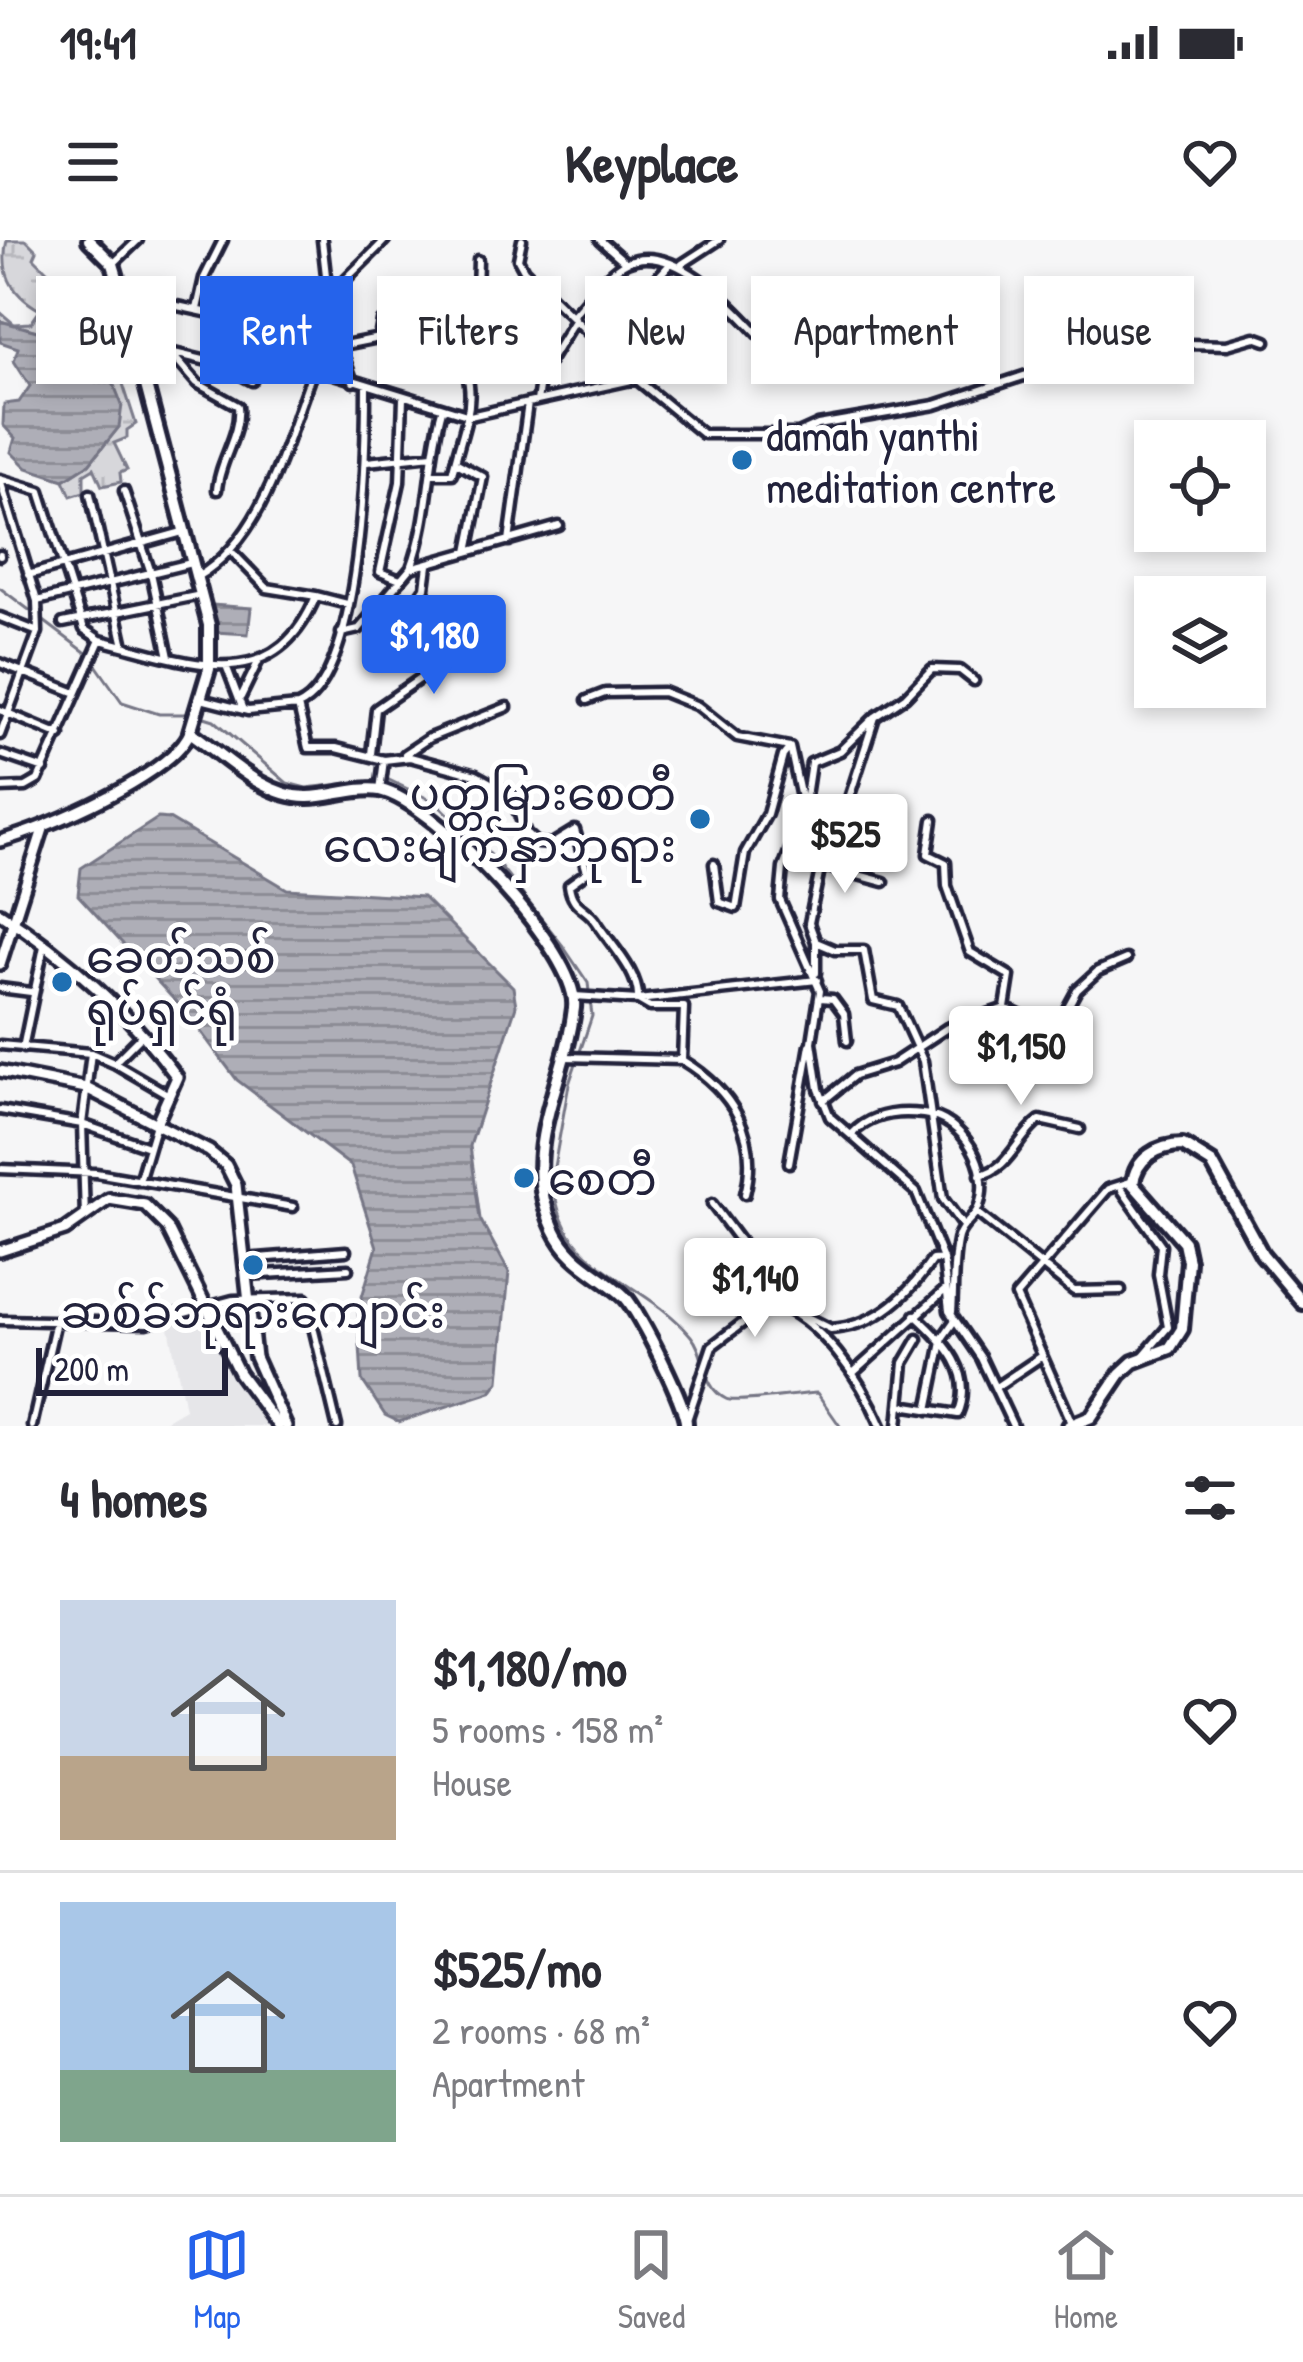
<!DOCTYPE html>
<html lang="en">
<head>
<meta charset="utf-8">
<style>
  :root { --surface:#fff; --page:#f7f7f7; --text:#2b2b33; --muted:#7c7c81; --line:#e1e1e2; --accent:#2563eb }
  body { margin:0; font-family:"Patrick Hand","Noto Sans Myanmar",sans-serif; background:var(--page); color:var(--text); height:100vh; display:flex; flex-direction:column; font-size:45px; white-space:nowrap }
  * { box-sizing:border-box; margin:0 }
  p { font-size:39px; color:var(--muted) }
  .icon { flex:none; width:66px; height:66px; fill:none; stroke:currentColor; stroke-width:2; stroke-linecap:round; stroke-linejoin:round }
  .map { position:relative; height:1186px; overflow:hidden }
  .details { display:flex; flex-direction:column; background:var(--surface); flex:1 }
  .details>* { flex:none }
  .guide { position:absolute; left:36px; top:36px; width:1233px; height:108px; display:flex; gap:24px }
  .fabs { position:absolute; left:1134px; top:180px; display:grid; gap:24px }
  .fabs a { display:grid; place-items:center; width:132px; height:132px; border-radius:0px; background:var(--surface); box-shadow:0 6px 18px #0003; font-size:60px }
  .scale { position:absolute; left:36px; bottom:30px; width:192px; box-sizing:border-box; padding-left:12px; border:6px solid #22223b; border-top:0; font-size:33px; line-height:42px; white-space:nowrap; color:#22223b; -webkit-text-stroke:9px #fff; paint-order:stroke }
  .price { position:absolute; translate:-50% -102px; padding:0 27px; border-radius:12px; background:#fff; color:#222; font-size:39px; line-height:78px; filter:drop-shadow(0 3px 6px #0008) }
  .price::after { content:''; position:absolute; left:50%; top:72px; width:36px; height:27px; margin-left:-18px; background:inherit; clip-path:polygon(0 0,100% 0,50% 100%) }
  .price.on { background:var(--accent); color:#fff }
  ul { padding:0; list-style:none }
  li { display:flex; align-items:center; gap:36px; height:300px; padding:0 60px }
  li+li { border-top:3px solid var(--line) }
  li span { display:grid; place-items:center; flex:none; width:336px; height:240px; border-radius:0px; color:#555 }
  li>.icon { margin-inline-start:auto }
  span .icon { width:144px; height:144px; fill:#fffc; stroke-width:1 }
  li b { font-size:51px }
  h2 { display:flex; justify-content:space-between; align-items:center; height:144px; padding:0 60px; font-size:51px }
  .chip { padding:0 42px; border-radius:0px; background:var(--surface); box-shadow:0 6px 18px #0003; font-size:42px; line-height:108px }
  .chip.on { background:var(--accent); color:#fff }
  .status { display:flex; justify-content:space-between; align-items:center; height:84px; padding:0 60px; background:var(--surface); direction:ltr }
  .status svg { height:33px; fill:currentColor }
  header { display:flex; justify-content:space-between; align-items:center; height:156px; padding:0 60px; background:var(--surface); font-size:54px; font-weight:700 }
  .tabs { display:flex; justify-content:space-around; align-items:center; height:168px; border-top:3px solid var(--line); background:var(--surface); font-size:33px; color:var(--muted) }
  .tabs a { display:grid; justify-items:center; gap:6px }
  .tabs .on { color:var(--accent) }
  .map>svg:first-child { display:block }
  .built { fill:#e6e6e9 }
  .wetland { fill:url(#wetland-marsh); stroke:#7c7c8b; stroke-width:3 }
  .water { fill:url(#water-rules); stroke:#767685; stroke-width:3 }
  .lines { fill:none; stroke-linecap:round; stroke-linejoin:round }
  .stream { stroke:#767685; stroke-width:3 }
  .street-casing { stroke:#22223b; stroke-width:15 }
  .secondary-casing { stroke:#22223b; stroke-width:18 }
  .primary-casing { stroke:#22223b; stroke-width:20 }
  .street { stroke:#fff; stroke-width:6 }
  .secondary { stroke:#fff; stroke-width:9 }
  .primary { stroke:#fff; stroke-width:10 }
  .poi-dot { fill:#1f6fb2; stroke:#fff; stroke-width:4.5 }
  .labels { text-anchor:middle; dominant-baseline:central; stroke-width:10; stroke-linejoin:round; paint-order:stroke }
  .poi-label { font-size:45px; fill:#22223b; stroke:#fff; text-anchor:start }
</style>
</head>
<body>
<div class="status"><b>19:41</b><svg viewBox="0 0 49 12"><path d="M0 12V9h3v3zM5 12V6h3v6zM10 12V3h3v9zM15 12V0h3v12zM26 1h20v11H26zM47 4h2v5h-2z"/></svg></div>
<header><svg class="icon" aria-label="menu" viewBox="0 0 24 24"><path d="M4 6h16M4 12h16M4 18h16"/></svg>Keyplace<svg class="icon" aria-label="heart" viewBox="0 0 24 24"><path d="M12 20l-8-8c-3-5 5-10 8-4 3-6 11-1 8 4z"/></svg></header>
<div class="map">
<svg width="1303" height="1186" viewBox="0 0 1303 1186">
  <defs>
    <pattern id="wetland-marsh" width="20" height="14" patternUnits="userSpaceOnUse" patternTransform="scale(3)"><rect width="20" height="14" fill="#d7d7db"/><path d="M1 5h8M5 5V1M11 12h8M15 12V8" fill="none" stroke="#b8b8bd"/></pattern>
    <pattern id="water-rules" width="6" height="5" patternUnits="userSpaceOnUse" patternTransform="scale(3)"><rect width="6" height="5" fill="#aeaeb7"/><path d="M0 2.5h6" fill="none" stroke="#8d8d96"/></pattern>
  </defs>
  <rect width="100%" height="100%" fill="#f6f6f7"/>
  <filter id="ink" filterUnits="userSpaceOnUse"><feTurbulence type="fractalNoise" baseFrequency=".00833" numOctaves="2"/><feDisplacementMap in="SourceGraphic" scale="24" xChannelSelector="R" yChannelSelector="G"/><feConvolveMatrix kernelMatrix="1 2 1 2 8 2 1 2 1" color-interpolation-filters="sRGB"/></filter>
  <g filter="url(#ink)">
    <path class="built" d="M 205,1070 L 273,1186 L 156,1186 L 185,1169 L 169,1087 Z"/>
    <path class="wetland" d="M 7,0 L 26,0 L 37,11 L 34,18 L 51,35 L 68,72 L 82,68 L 87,102 L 96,111 L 112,110 L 136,184 L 127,190 L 127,198 L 114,203 L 127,230 L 120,233 L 121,242 L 102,246 L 94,228 L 84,234 L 84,252 L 71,256 L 64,240 L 89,224 L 119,187 L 99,128 L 84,113 L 78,94 L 51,77 L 37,91 L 0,81 L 0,72 L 14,84 L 31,83 L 40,70 C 9,53 0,30 7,0 Z"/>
    <path class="water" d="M 57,75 L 70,77 L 84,113 L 114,145 L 122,165 L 119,187 L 89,224 L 64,240 L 27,228 L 11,212 L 15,198 L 3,185 L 4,164 L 19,162 L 30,146 L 14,121 L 18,108 L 0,102 L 0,81 L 37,91 Z
      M 212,365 L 251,368 L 248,394 L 215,392 Z
      M 158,578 L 169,579 L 287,649 L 423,657 L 513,747 L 516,766 L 470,906 L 480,979 L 509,1032 L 499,1141 L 491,1152 L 399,1182 L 385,1175 L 362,1140 L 358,1070 L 377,1007 L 351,926 L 237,840 L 189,776 L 78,655 L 81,628 Z"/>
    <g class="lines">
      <path class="stream" d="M 0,348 L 89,415 L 122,462 L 159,474 L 189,474
        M 198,475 L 214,480 L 287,543 L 306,548 L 387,539 L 437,563 L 493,617 L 563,706 L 588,743 L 592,776 L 569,844 L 554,927 C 549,1029 638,1033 691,1096 C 707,1115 701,1147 726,1159 C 735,1164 798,1154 817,1153 L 840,1186"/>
      <defs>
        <path id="street" d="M 322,0 L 328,53
          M 522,0 L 518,19 L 524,30 L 636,139 L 703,194 L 798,194 L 818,185 L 935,165 L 1039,131 L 1088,129 L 1189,104 L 1227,105 L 1255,97 L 1266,101
          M 600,0 L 625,22
          M 113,24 L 138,0
          M 682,24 L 719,0
          M 122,54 L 214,74 L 314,128 L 470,176 L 636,139
          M 197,69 L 204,38 L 223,0
          M 573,75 C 588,59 608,31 627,22 C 676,0 738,73 767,103 L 780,97
          M 319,85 L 341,108 L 353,142
          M 600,101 L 670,24
          M 339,106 L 379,98 L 382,81
          M 171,113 L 197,143 L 238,166 C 241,195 219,221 217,250
          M 174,113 L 220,124 L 252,141
          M 537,161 L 541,135 L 575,79
          M 367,222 L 432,215
          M 455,222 L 483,237 L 468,312
          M 432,234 L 452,234 C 465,177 482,160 456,102 L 477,51 L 478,20
          M 0,239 L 40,251 L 84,389 L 100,400
          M 0,240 L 37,361 L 38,392
          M 124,251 L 151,333 L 169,417
          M 90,254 L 124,406
          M 509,301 L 528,163
          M 234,314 L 267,348 L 316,356
          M 0,315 L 0,316
          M 411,328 C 431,275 427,223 442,170
          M 28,335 L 186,291
          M 197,337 C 266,297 286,199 314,128 C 302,65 349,40 385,0
          M 400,340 L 380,332 L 400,242 L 403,158
          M 37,361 L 191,323
          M 377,365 L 403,380 L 425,348 L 428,325
          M 0,377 L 38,392 L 0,495
          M 63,383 L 201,355
          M 341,393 L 359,389 L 411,328 L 559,286
          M 0,423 L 76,453
          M 227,428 L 243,470
          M 241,457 L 260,418
          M 201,459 L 248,471 L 298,466 C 363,438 366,209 366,147
          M 587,460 L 605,453 L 663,452 L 698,466 L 737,497 L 790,507
          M 298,466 L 308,508 L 336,508 L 384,520 L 410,517 L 476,535 L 511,554 L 526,593 L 537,603 L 552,604 L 575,590 L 587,632 L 569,645 C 572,669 587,666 597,683 C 610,704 640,733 638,760 L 650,767 L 684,767 L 682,820 L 565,817
          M 0,470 L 60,495
          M 875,477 L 905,457 L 932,429 L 960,430 L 974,441
          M 0,514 L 44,529
          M 371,514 L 376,469 L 486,393
          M 405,514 L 429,498 L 507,467
          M 0,548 L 26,547 L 38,540 L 100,400 C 184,420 273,462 316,356 L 347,364
          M 380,550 L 384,520
          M 805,563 L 811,523 L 840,511 L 875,477 L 843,577 L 823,615 L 809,683 L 816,702
          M 933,580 L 928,614 L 946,623 L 947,646 L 970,712 L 1010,736 L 1005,768
          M 714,624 L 719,662 L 736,668 L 745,613 L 767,574 L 783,516 L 790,507 L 804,572 L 783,628 L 780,660 L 820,751 L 812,802 L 819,849 L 830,877 L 916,952 L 943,1019 L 949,1071 L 981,1118 L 1013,1186
          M 821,625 L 884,642
          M 816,733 L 816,702 L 835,710 L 864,710 L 873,760 L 898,766 L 923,821 L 943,959 L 963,986
          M 0,748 L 31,752
          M 574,756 L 638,760 L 817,740
          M 820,758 L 833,759 L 844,774 L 847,801
          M 0,805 L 91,813 L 82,884 L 85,977
          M 23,808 L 44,706
          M 91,813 L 114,823 L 141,796
          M 682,820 C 733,851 760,896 745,954
          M 114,823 L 169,855
          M 823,861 L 855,835 L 894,823 L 947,788 L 1005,768 L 1047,788 L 1058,785 L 1077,750 L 1098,731 L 1126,719
          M 0,870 L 82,884 L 148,907
          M 853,893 C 871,874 898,871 923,874 C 964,878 992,929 979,966 C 975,979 962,983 958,997 C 952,1020 954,1049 952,1072
          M 789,923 L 810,805
          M 0,929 L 96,933 L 293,967
          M 980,935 C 1010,929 1016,898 1040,880 L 1080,889
          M 139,941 L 156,884
          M 1122,950 L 1161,1005 L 1158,1034 L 1168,1087 L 1144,1115
          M 712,964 L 757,1024 L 770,1062
          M 977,973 L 1074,1051 L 1121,1050
          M 245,1019 L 346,1011
          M 757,1024 L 805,1076 L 831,1089 C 876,1086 909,1055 932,1020 L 943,1019
          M 247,1035 L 348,1029
          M 770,1062 C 821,1079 861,1139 881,1186
          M 0,1080 L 147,1083 L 233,1060 L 306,1058 L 337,1186
          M 853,1133 L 944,1051
          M 996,1147 L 1042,1116
          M 901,1165 L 958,1174 C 975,1133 946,1103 915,1075
          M 928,1170 L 943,1097 L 955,1080
          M 688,1177 L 712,1106 L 770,1062
          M 1072,1183 L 1016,1056 L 1108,949 L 1133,941
          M 32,1186 L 55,1085
          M 898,1186 L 904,1123 L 918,1099"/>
        <path id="secondary" d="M 0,601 C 45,589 172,535 190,492
          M 0,673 C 65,715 131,774 177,837 L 156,884
          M 0,724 L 43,589
          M 0,831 L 86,848 L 209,911 L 226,925 L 236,945 L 255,1117 L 286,1186
          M 0,1011 L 65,990 L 109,959 L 145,965 L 167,987 L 239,1133 L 278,1186"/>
        <path id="primary" d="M 89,0 L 113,24 L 122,54 L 209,385 L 209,429 L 190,492 C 224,515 264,558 308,557 C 330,557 359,546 380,550 C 435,562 580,713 574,768 C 565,846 517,911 554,989 C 571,1025 599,1032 625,1057 C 638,1070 689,1169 686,1186
          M 1069,1186 L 1091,1177 L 1120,1134 L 1133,1122 L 1170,1108 L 1182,1089 L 1188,1021 L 1184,1002 L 1133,944 C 1135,918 1159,905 1183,905 L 1212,923 L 1262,1014 L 1303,1063"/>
      </defs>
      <use href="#street" class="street-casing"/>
      <use href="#secondary" class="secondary-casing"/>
      <use href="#primary" class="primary-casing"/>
      <use href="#street" class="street"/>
      <use href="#secondary" class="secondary"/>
      <use href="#primary" class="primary"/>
    </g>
  </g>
  <g class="poi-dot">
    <circle cx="742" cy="220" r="12"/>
    <circle cx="700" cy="579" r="12"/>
    <circle cx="62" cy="742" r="12"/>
    <circle cx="524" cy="938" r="12"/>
    <circle cx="253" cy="1025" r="12"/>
  </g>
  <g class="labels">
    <g class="poi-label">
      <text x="766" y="194">damah yanthi<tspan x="766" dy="52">meditation centre</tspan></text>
      <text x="676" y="553" text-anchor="end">ပတ္တမြား‌စေတီ‌<tspan x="676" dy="52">လေးမျက်နှာဘုရား</tspan></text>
      <text x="86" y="716">ခေတ်သစ်<tspan x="86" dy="52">ရုပ်‌ရှင်ရုံ</tspan></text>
      <text x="548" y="938">စေတီ</text>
      <text x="253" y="1071" text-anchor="middle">ဆစ်ခ်ဘုရားကျောင်း</text>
    </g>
  </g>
</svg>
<div class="fabs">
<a><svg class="icon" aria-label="locate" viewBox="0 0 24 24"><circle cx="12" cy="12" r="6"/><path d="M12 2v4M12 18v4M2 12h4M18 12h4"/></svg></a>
<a><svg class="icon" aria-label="layers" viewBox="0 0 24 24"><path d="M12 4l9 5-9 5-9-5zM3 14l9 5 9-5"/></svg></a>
</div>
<div class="scale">200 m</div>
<b class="price on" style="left:434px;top:457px">$1,180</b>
<b class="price" style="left:845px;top:656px">$525</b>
<b class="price" style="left:1021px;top:868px">$1,150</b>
<b class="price" style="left:755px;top:1100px">$1,140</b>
<div class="guide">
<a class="chip">Buy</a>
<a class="chip on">Rent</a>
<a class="chip">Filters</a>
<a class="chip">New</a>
<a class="chip">Apartment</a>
<a class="chip">House</a>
</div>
</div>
<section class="details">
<h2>4 homes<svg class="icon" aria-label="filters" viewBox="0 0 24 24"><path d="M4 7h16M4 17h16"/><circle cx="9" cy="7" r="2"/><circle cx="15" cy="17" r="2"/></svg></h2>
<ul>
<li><span style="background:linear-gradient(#c9d6e8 65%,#b9a48a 0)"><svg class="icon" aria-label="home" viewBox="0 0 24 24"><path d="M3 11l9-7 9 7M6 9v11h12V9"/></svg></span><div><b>$1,180/mo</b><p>5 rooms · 158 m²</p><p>House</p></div><svg class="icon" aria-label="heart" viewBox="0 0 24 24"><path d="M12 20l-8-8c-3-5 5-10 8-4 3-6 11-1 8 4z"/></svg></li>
<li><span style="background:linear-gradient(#a9c7e8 70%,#7fa58c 0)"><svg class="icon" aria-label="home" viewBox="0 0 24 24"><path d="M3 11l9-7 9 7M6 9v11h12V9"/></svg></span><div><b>$525/mo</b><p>2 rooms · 68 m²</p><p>Apartment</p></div><svg class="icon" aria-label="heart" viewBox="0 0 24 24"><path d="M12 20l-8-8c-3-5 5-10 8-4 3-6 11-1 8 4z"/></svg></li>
</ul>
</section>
<nav class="tabs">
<a class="on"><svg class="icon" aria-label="map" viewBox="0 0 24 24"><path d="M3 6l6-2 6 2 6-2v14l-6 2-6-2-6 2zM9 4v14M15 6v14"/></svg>Map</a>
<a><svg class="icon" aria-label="saved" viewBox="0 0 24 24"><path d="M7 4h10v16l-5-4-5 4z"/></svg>Saved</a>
<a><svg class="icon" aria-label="home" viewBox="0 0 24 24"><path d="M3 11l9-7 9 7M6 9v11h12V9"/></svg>Home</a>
</nav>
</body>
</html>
